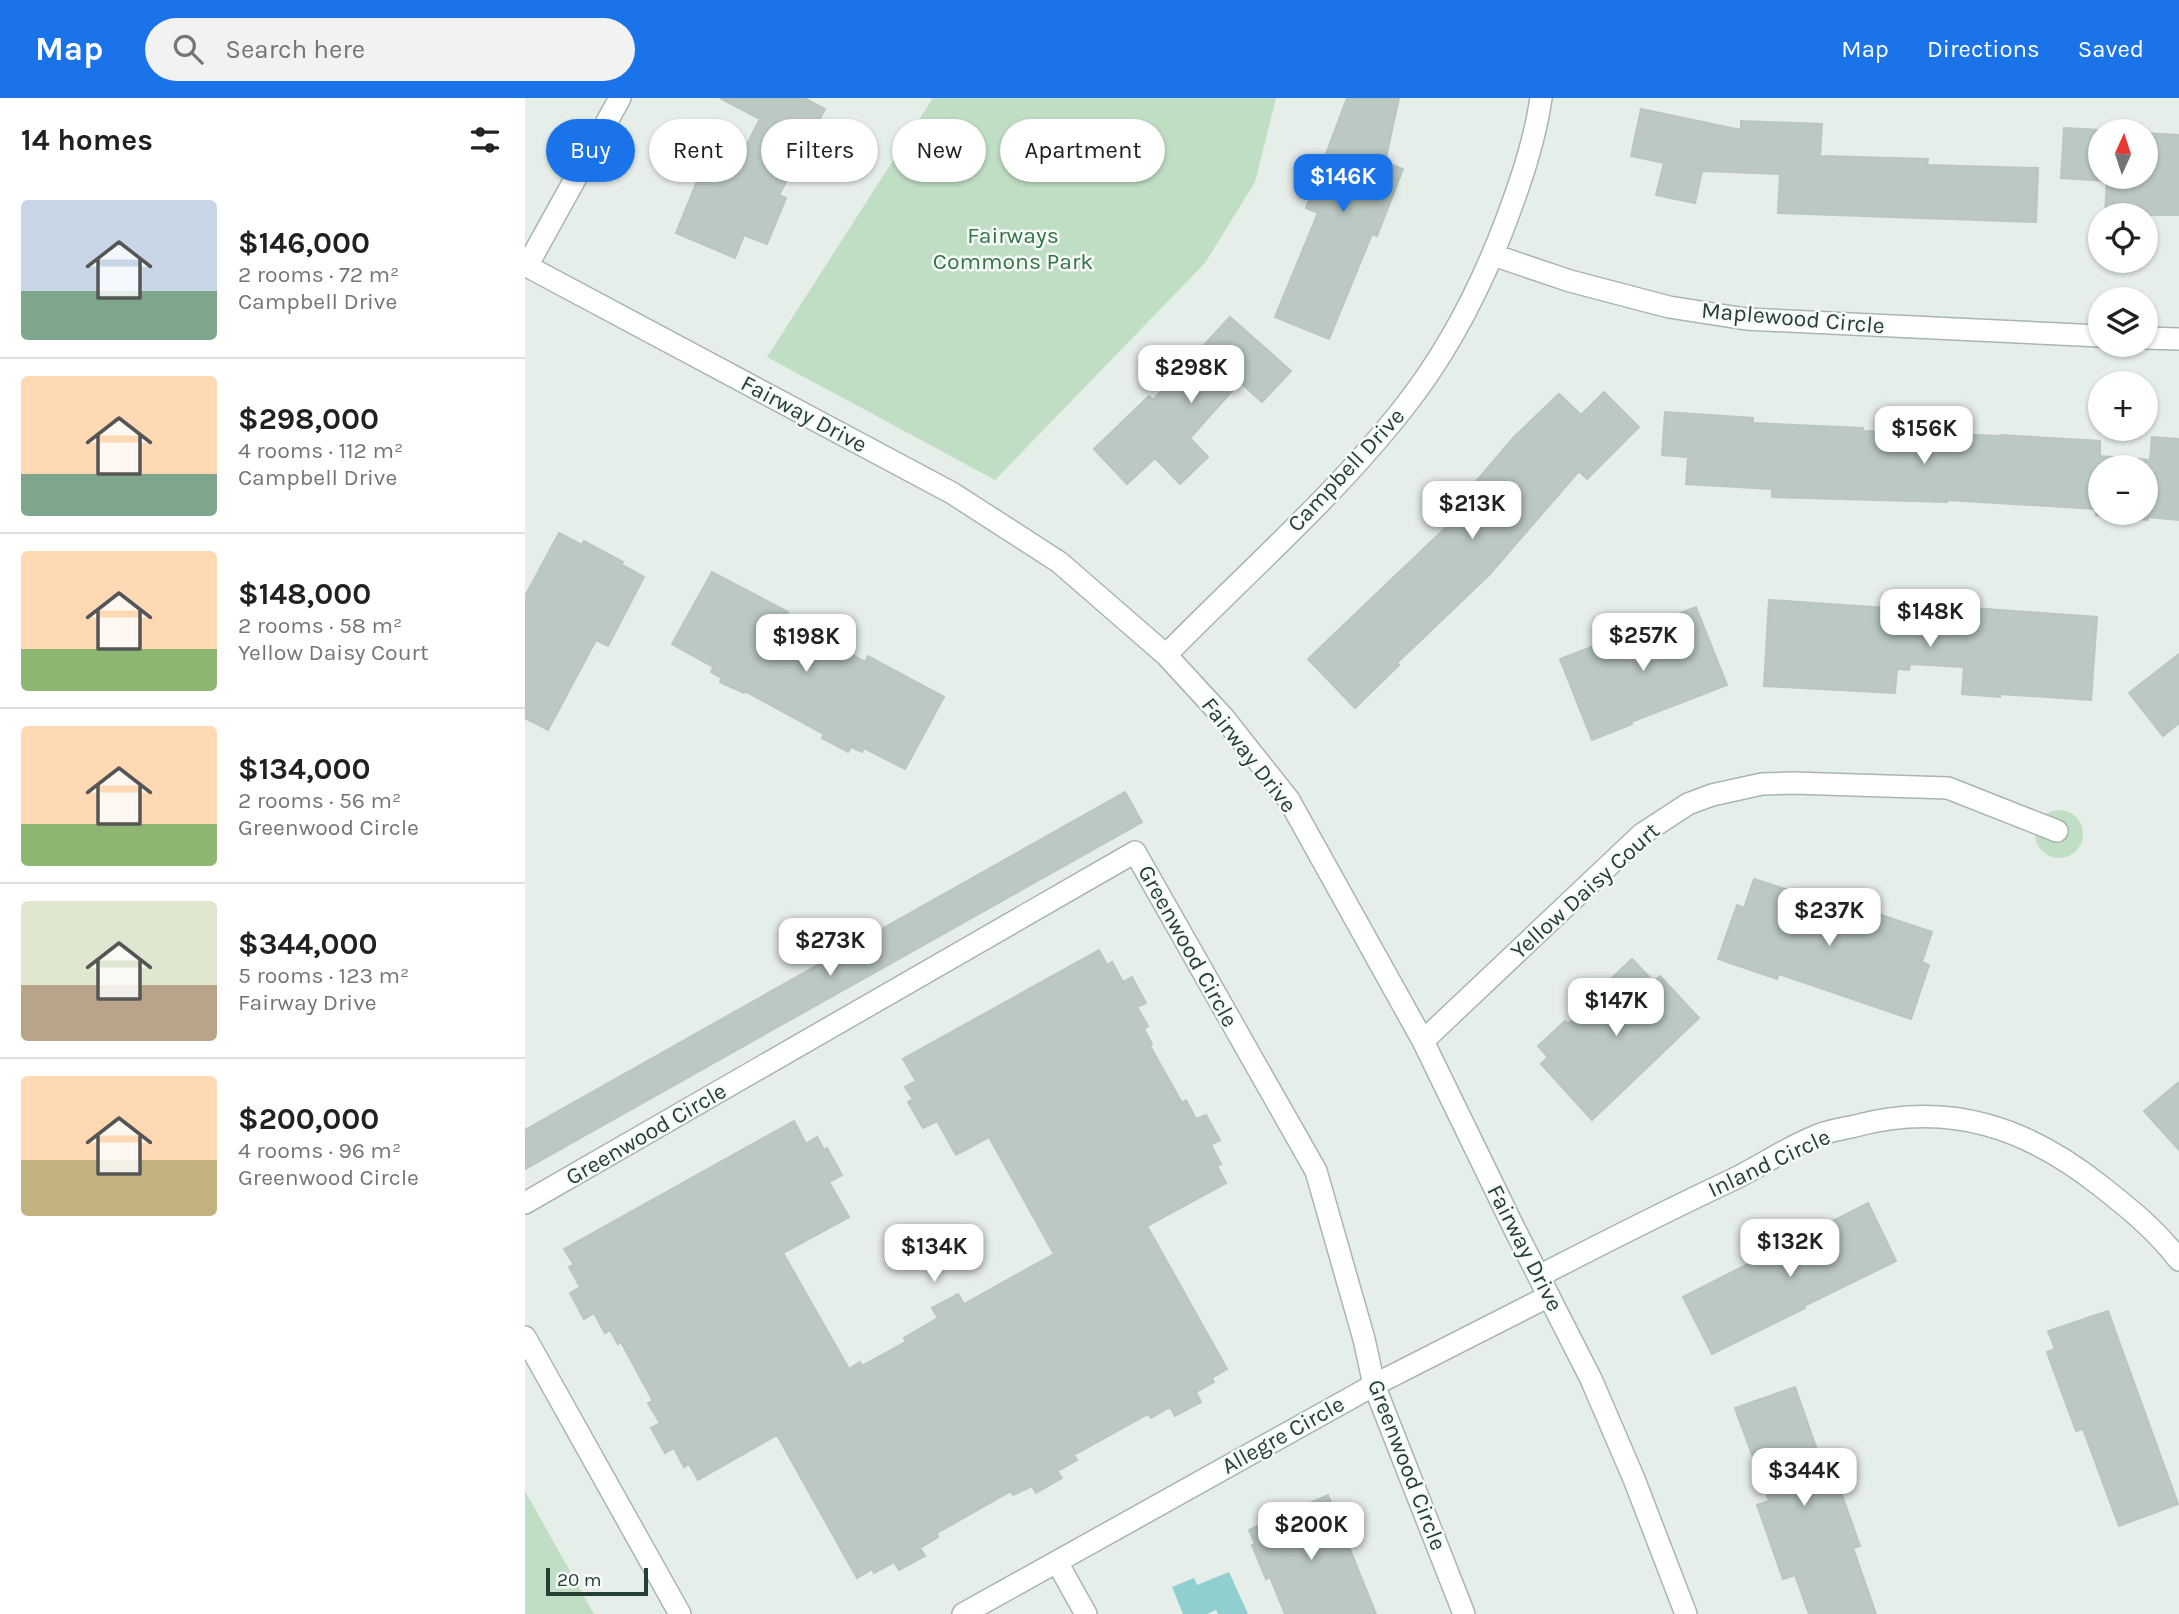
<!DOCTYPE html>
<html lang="en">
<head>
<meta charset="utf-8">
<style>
  :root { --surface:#fff; --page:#f2f2f2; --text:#202124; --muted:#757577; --line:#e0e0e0; --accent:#1a73e8 }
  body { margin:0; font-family:Karla,sans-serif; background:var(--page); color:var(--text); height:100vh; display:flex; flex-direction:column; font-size:26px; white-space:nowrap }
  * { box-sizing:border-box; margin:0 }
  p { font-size:23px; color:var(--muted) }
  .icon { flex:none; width:38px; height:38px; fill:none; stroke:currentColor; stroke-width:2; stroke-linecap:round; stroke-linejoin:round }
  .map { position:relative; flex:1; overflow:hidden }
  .side { display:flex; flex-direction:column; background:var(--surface); width:525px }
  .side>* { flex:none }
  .banner { position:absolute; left:21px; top:21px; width:665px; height:63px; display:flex; gap:14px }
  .needle { width:46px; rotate:3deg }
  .controls { position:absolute; left:1563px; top:21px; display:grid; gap:14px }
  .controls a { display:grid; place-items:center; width:70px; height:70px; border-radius:50%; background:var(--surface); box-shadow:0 2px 5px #0004; font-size:35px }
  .scale { position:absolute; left:21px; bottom:18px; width:102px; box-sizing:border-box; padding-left:7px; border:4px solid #253f35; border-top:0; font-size:19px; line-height:24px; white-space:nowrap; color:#253f35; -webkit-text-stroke:5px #f6faf8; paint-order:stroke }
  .price { position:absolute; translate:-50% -60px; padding:0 16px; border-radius:14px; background:#fff; color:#222; font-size:23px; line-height:46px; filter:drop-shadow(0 2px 4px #0008) }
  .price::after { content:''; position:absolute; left:50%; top:42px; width:21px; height:16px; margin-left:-10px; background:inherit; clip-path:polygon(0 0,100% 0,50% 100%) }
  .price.active { background:var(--accent); color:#fff }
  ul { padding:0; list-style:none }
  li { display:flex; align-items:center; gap:21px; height:175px; padding:0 21px }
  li+li { border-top:2px solid var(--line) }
  li span { display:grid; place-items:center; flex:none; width:196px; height:140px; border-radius:7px; color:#555 }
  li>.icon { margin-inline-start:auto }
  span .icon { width:84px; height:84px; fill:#fffc; stroke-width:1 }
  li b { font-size:30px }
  h2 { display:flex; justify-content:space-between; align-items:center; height:84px; padding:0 21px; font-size:30px }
  .pill { padding:0 24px; border-radius:32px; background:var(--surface); box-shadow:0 2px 5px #0004; font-size:24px; line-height:63px }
  .pill.active { background:var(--accent); color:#fff }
  header { display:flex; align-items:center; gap:42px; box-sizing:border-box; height:98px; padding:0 35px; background:var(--accent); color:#fff }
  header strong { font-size:33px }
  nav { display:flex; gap:38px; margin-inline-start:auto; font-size:24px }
  .search { width:490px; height:63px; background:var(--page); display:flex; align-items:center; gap:18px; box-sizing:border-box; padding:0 24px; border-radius:38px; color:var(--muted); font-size:26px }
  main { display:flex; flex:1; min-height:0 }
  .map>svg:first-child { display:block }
  .green { fill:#c0dec4 }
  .water { fill:#91cecf }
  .building { fill:#bbc9c2; stroke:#b8c7bf; stroke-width:2; fill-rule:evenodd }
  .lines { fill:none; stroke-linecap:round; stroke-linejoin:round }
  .minor-casing { stroke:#a8b6af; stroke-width:24 }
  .minor { stroke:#fff; stroke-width:21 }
  .labels { text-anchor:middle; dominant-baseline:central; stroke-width:5; stroke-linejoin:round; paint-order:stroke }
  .park-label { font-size:23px; fill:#317442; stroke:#f6faf8 }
  .street-label { font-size:23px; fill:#253f35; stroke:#f6faf8 }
</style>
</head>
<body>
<header>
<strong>Map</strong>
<div class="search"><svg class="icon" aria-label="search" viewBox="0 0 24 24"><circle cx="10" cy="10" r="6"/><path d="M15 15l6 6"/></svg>Search here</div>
<nav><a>Map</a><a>Directions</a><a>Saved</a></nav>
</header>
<main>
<section class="side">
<h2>14 homes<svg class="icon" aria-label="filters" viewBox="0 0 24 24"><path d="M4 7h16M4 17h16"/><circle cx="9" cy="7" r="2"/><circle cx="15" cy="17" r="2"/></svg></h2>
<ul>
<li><span style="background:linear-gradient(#c9d6e8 65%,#7fa58c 0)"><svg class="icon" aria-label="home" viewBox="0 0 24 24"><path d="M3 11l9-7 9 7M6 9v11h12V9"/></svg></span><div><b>$146,000</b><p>2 rooms · 72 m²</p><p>Campbell Drive</p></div></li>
<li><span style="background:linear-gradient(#ffd9b3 70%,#7fa58c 0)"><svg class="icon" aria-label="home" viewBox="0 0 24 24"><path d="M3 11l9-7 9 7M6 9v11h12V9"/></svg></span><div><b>$298,000</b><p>4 rooms · 112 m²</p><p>Campbell Drive</p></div></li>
<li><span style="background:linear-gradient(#ffd9b3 70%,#8fb573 0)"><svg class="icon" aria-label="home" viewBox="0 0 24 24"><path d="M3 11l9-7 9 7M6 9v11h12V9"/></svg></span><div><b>$148,000</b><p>2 rooms · 58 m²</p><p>Yellow Daisy Court</p></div></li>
<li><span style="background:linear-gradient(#ffd9b3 70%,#8fb573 0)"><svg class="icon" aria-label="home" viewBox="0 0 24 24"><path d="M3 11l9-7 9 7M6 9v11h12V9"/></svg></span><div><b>$134,000</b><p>2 rooms · 56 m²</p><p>Greenwood Circle</p></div></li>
<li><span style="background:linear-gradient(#dfe7d0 60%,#b9a48a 0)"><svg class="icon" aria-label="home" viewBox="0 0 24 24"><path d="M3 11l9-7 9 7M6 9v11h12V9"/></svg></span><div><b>$344,000</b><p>5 rooms · 123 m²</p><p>Fairway Drive</p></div></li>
<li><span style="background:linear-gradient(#ffd9b3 60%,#c2b280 0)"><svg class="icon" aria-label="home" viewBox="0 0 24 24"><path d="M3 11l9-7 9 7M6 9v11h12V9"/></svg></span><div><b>$200,000</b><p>4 rooms · 96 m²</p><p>Greenwood Circle</p></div></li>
</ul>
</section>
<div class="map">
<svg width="1654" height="1516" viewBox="0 0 1654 1516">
  <rect width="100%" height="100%" fill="#e6eee9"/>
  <path class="green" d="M 408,0 L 751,0 L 730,84 L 680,165 L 470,382 L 242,259 Z
    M1510 736a24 24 0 1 1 48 0a24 24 0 1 1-48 0Z
    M 0,1393 L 69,1516 L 0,1516 Z"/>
  <path class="water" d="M 704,1474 L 723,1516 L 693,1516 L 691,1512 L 682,1516 L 658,1516 L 647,1489 L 669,1480 L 672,1487 Z"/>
  <path class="building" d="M 195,0 L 279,0 L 300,11 L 254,97 L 261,100 L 242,146 L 219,137 L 210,160 L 151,135 L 179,66 L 206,77 L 235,21 Z
    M 822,0 L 874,0 L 860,64 L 878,71 L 852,138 L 847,136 L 804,241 L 750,219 L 793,115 L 781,110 Z
    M 1116,11 L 1216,32 L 1216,23 L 1297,26 L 1295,58 L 1403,61 L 1402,67 L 1513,70 L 1511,124 L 1253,115 L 1255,76 L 1177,73 L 1170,105 L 1131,97 L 1139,65 L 1106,58 Z
    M 1539,30 L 1596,33 L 1575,33 L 1575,79 L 1620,79 L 1620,35 L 1654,37 L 1654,117 L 1580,117 L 1582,83 L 1536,80 Z
    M 705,219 L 766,273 L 737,304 L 715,284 L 665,340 L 683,359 L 655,386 L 630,360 L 602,386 L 569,351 L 624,298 L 628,302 Z
    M 1079,294 L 1114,329 L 1062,381 L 1054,373 L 965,476 L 872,565 L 874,567 L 830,610 L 783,561 L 937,414 L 930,408 L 989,339 L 1034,296 L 1056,317 Z
    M 1140,314 L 1228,320 L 1228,325 L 1338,330 L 1338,333 L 1476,338 L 1476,337 L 1575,343 L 1575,358 L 1625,362 L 1627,339 L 1654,341 L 1654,422 L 1623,419 L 1623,422 L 1571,417 L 1572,411 L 1422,402 L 1422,404 L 1247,399 L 1247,391 L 1161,386 L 1163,359 L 1137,357 ZM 1575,369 L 1620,369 L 1620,415 L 1575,415 Z
    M 34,435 L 57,447 L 59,443 L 98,464 L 97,467 L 119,479 L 83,548 L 71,542 L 23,632 L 0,620 L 0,498 Z
    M 187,474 L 263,514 L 260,520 L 340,564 L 343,558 L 419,599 L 380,671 L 339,650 L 337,654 L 326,649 L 323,654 L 297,640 L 299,636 L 220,593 L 219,595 L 195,584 L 197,580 L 186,574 L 188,569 L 147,546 Z
    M 1244,502 L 1435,515 L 1435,509 L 1572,519 L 1566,602 L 1475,596 L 1475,599 L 1437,596 L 1439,569 L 1385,566 L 1384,572 L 1372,571 L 1370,595 L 1239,588 Z
    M 1171,509 L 1202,587 L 1106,624 L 1107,626 L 1067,642 L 1035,561 Z
    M 1654,556 L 1654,625 L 1638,638 L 1604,595 Z
    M 600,694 L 617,724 L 0,1071 L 0,1032 Z
    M 1229,781 L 1316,809 L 1317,804 L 1407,834 L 1397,864 L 1404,867 L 1386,921 L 1254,876 L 1252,881 L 1193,861 L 1212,807 L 1219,810 Z
    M 574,852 L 582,867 L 587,864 L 598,884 L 607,879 L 621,905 L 612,909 L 623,928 L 619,931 L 627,946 L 625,948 L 657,1005 L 661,1002 L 671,1021 L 681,1017 L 695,1042 L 686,1047 L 696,1066 L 692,1068 L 701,1085 L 622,1128 L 702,1271 L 687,1280 L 689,1284 L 671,1294 L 676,1304 L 650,1318 L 645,1309 L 626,1320 L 623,1316 L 549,1357 L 552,1362 L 532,1373 L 537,1380 L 511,1395 L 507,1388 L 488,1397 L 486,1393 L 412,1435 L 413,1439 L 395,1450 L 400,1458 L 374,1472 L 369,1464 L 349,1475 L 347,1471 L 332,1480 L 252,1337 L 173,1382 L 164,1366 L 159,1369 L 149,1350 L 140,1355 L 126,1330 L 135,1325 L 123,1305 L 128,1303 L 96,1244 L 93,1246 L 85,1232 L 80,1235 L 69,1215 L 59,1221 L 45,1195 L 55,1189 L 44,1169 L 49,1167 L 39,1151 L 269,1023 L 281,1046 L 292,1039 L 299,1052 L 302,1050 L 317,1077 L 304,1084 L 324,1119 L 258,1155 L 324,1271 L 335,1264 L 337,1268 L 381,1244 L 379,1240 L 413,1220 L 407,1210 L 433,1196 L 439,1206 L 529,1156 L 464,1039 L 431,1057 L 412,1023 L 398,1030 L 383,1004 L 388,1001 L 380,989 L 391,983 L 378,961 Z
    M 1107,861 L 1129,884 L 1135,878 L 1174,920 L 1067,1022 L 1016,966 L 1023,959 L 1013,948 L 1040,923 L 1043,926 L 1089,883 L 1087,880 Z
    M 1654,984 L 1654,1052 L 1619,1013 Z
    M 1343,1105 L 1371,1163 L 1279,1208 L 1280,1210 L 1187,1256 L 1158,1199 Z
    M 1583,1213 L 1653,1406 L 1594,1428 L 1558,1331 L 1551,1333 L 1522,1254 L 1530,1251 L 1523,1233 Z
    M 1270,1289 L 1304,1386 L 1312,1383 L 1335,1448 L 1328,1450 L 1351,1516 L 1284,1516 L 1270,1477 L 1258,1481 L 1232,1407 L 1244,1403 L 1210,1310 Z
    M 803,1397 L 851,1516 L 760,1516 L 745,1479 L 741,1481 L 727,1447 L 730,1446 L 724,1432 Z"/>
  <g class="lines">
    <defs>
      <path id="minor" d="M 968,157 L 1045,183 L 1144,209 L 1221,221 L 1575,238
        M 0,167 L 427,395 L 534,464 L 641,557 L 699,620 L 764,702 L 898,943 L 989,1130 L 1066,1281 L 1109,1381 L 1161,1516
        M 2,168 L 95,0
        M 1620,240 L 1654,241
        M 641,557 C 720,476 810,398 880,308 C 924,252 956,189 981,123 C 996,83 1010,42 1016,0
        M 898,943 L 1117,736 L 1163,706 L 1187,697 L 1237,686 L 1268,685 L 1423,690 L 1532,733
        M 0,1105 L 610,754 L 791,1073 L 839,1241 L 849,1287 L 939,1516
        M 1014,1178 C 1078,1145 1143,1112 1209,1081 C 1236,1068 1261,1050 1289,1039 C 1301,1033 1317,1031 1330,1028 C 1424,1003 1502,1029 1577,1089 C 1605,1111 1632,1133 1654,1162
        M 0,1239 L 155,1516
        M 532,1464 L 561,1516
        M 438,1516 L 849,1287 L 1024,1198"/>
    </defs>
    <use href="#minor" class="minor-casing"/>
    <use href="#minor" class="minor"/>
  </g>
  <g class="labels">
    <g class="park-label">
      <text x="488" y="137">Fairways<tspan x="488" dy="26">Commons Park</tspan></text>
    </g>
    <g class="street-label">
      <text transform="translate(1268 220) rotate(5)">Maplewood Circle</text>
      <text transform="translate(279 316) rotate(28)">Fairway Drive</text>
      <text transform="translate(821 372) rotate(-47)">Campbell Drive</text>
      <text transform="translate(724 657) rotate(52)">Fairway Drive</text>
      <text transform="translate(1060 793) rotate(-42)">Yellow Daisy Court</text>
      <text transform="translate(663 848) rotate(61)">Greenwood Circle</text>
      <text transform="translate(121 1036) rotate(-30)">Greenwood Circle</text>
      <text transform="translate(1244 1065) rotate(-25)">Inland Circle</text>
      <text transform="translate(1000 1150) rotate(63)">Fairway Drive</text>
      <text transform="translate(758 1337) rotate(-29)">Allegre Circle</text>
      <text transform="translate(882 1367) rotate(69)">Greenwood Circle</text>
    </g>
  </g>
</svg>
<div class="controls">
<a><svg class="needle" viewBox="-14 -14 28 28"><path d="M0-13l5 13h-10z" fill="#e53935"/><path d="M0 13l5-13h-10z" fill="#757577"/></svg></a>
<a><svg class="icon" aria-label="locate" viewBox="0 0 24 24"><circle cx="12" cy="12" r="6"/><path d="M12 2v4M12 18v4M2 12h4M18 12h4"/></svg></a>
<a><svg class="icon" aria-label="layers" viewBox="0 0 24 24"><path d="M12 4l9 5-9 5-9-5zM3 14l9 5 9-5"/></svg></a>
<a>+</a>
<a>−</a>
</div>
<div class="scale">20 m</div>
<b class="price active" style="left:818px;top:116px">$146K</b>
<b class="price" style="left:666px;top:307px">$298K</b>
<b class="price" style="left:1399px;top:368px">$156K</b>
<b class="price" style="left:947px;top:443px">$213K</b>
<b class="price" style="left:1405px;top:551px">$148K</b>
<b class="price" style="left:1118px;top:575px">$257K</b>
<b class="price" style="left:281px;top:576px">$198K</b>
<b class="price" style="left:1304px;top:850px">$237K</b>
<b class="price" style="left:305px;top:880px">$273K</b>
<b class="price" style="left:1091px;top:940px">$147K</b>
<b class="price" style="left:1265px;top:1181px">$132K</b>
<b class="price" style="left:409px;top:1186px">$134K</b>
<b class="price" style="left:1279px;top:1410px">$344K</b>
<b class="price" style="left:786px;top:1464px">$200K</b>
<div class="banner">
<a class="pill active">Buy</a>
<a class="pill">Rent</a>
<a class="pill">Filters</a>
<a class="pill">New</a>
<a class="pill">Apartment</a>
</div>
</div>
</main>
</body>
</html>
